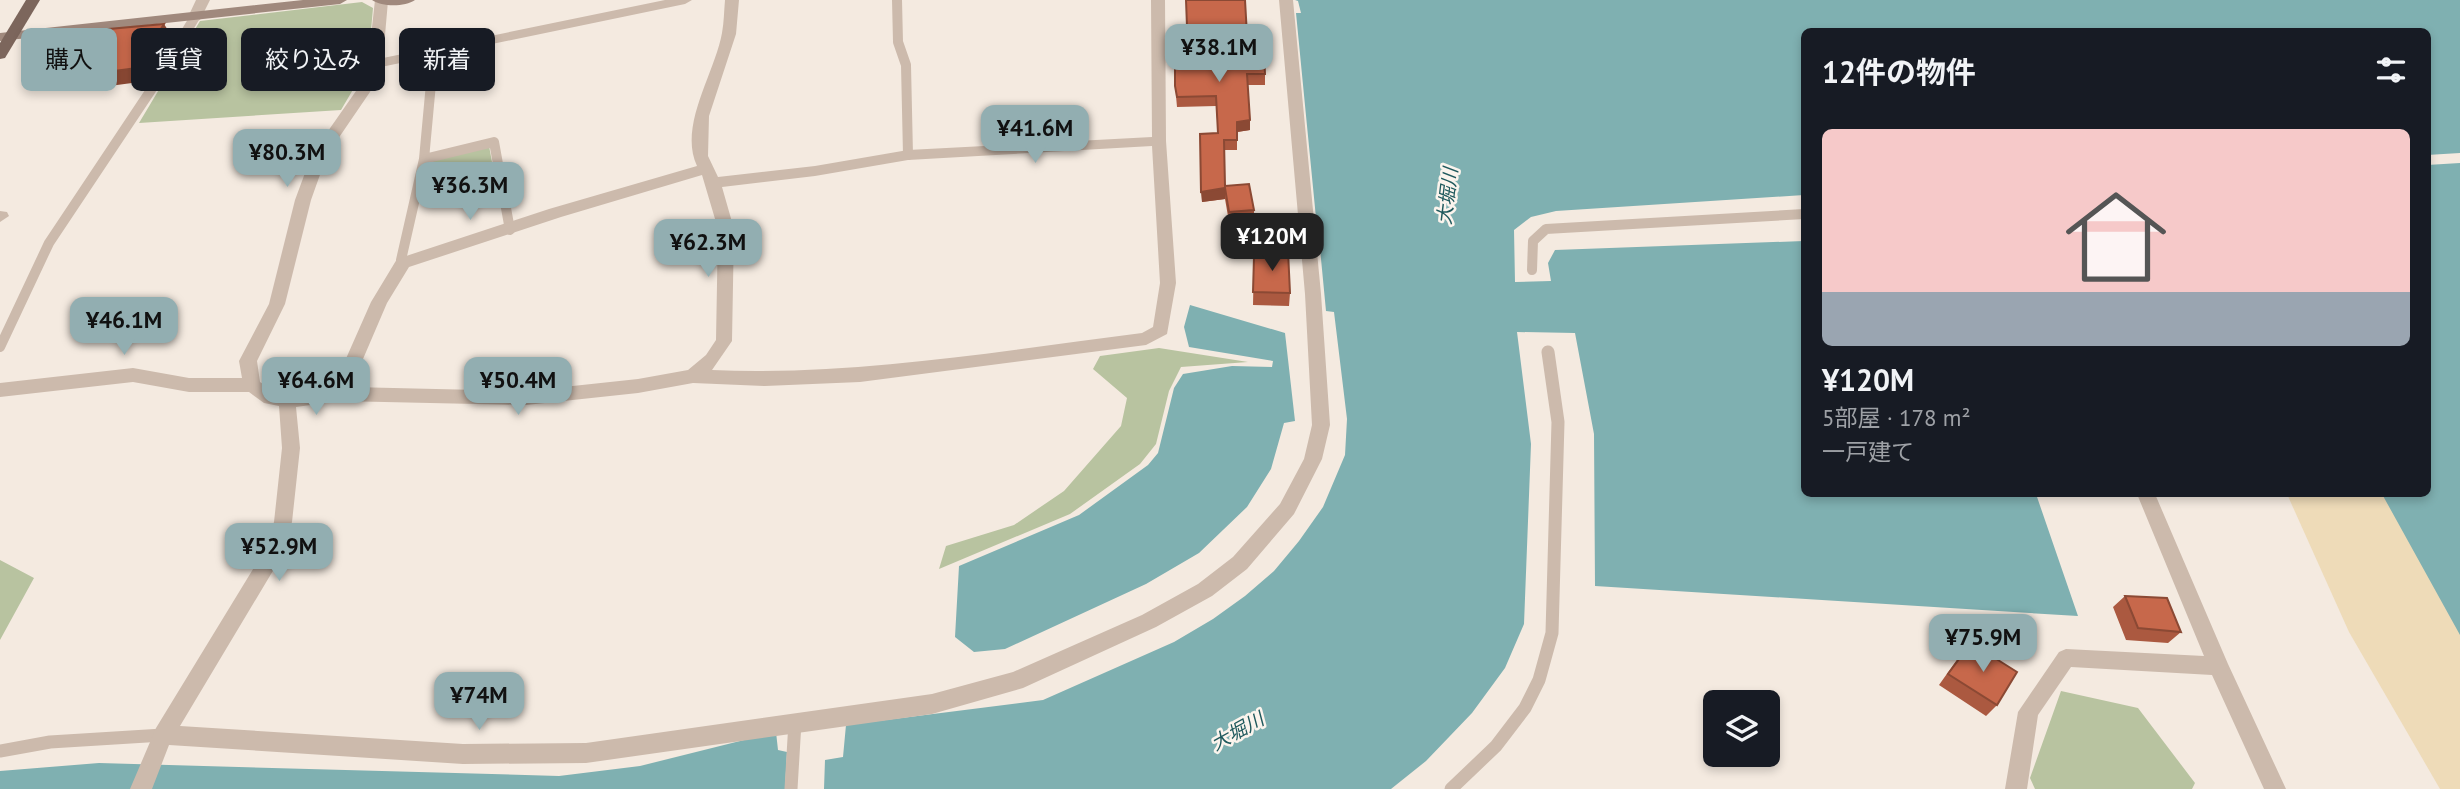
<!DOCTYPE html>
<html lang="ja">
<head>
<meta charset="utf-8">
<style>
  :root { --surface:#171b24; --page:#242831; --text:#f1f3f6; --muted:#9ea1a6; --line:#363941; --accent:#92aeb1 }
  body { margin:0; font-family:"PT Sans","Noto Sans JP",sans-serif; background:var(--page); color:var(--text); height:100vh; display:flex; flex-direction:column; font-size:26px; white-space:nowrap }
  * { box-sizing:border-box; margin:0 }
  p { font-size:23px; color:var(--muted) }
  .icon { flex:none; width:38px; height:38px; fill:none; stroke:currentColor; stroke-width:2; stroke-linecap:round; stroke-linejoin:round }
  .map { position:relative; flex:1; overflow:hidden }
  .sheet { position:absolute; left:1801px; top:28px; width:630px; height:469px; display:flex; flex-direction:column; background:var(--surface); border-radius:10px; box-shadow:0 4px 10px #0003 }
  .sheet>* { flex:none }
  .hud { position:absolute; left:21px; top:28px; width:665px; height:63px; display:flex; gap:14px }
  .controls { position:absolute; left:1703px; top:690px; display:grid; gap:14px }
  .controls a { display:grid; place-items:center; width:77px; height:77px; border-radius:10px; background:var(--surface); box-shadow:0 4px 10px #0003; font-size:35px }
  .price { position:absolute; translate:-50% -60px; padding:0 16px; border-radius:14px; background:var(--accent); color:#111; font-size:23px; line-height:46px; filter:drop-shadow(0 2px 4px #0008) }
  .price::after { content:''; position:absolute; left:50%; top:42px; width:21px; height:16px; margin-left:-10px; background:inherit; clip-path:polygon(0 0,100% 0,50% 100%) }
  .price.current { background:#222; color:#fff }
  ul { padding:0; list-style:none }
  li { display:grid; align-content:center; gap:14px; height:371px; padding:0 21px }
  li+li { border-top:2px solid var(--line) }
  li span { display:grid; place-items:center; height:217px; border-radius:10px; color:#555 }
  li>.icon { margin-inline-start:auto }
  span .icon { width:126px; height:126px; fill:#fffc; stroke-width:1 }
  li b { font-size:30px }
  h2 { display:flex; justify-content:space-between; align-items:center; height:84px; padding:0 21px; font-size:30px }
  .tag { padding:0 24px; border-radius:10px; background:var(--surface); box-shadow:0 4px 10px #0003; font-size:24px; line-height:63px }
  .tag.current { background:var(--accent); color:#111 }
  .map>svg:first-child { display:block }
  .green { fill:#b8c3a0 }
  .sand { fill:#eedbb8 }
  .water { fill:#7fb0b1 }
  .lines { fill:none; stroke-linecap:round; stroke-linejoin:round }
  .lane-far1 { stroke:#ccbaac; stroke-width:10 }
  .lane { stroke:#ccbaac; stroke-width:13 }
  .street { fill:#ccbaac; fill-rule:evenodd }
  .secondary { fill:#a0897d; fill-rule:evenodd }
  .primary { fill:#7c665c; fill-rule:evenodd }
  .wall { fill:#ab5940 }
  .shaded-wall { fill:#8b4934 }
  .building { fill:#c7684b; stroke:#8b4934; stroke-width:2 }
  .labels { text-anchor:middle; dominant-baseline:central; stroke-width:5; stroke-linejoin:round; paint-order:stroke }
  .water-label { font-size:19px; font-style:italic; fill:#1f595d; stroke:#fbf4ed }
</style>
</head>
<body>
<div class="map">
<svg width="2460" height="789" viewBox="0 0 2460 789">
  <rect width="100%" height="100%" fill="#f4eae0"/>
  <path class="green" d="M 362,2 L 373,8 L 368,64 L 341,110 L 139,123 L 200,21 Z
    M 489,146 L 495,178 L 420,197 L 427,165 L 436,159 Z
    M 1159,348 L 1248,362 L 1181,367 L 1169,391 L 1156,444 L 1140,464 L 1070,514 L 939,569 L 946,546 L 1014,525 L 1064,491 L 1121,426 L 1127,398 L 1093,369 L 1100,356 Z
    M 0,560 L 34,578 L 0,640 Z
    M 2061,691 L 2138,708 L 2195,783 L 2192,789 L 2035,789 L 2030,778 Z"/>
  <path class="sand" d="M 2287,494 L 2427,494 L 2460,527 L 2460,789 L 2440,789 L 2349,632 Z"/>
  <path class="water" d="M 1295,0 L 2460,0 L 2460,153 L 2427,155 L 2427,32 L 1804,32 L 1804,195 L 1556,211 L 1531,217 L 1514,230 L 1515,282 L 1551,281 L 1548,263 L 1555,250 L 1804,241 L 1804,494 L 2036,494 L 2078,616 L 1595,586 L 1594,434 L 1575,333 L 1517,332 L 1531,444 L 1524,624 L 1505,668 L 1472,713 L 1426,761 L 1391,789 L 824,789 L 825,760 L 843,757 L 846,725 L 1043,700 L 1174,642 L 1213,619 L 1245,596 L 1274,571 L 1299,541 L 1323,507 L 1345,455 L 1347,419 L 1334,312 L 1326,311 L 1319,238 L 1323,236 L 1320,219 L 1316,218 L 1296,13 L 1301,13 L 1298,1 Z
    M 2460,163 L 2460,635 L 2382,494 L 2427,494 L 2427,165 Z
    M 1190,305 L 1285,333 L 1295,421 L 1284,423 L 1271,469 L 1247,507 L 1199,553 L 1146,584 L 1005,649 L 974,652 L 955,637 L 959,566 L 1079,515 L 1148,465 L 1158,453 L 1174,388 L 1183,374 L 1232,366 L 1272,367 L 1273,361 L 1189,347 L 1184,327 Z
    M 776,732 L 778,750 L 787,752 L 785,789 L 0,789 L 0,771 L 99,763 L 559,776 L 640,766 Z"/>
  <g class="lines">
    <path class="lane-far1" d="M 897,0 L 898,42 L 906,65 L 908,155
      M 424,159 L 494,142 L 510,230
      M 403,263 L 401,260 L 424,159 L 434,51
      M 1532,270 L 1533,241 L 1546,229 L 1804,214
      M 0,347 L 49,243 L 151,90 L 195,17"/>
    <path class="lane" d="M 0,751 L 50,742 L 163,735
      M 791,789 L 795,722
      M 1451,789 L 1496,746 L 1525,708 L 1539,680 L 1552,633 L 1558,422 L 1548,352"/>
    <path class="street" d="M 196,0 L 210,0 L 200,20 L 195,21 L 188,17 Z
      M 665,0 L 692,0 L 685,4 L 381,67 L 370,92 L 327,155 L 311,200 L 285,304 L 257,361 L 260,382 C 286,400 303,392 333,388 L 371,302 L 397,259 L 549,209 L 697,166 C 678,126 715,73 722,33 C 724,22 724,11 725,0 L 739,0 L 736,34 L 709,116 L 708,156 L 718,177 L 815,166 L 908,150 L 1152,137 L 1151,0 L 1165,0 L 1166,141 L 1176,283 L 1167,334 L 1146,345 L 860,382 L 765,386 L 693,383 L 638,393 L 526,405 L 339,401 L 296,407 L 300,448 L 292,522 L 280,559 L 180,726 L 463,744 L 586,743 L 932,694 L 1013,672 L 1142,615 L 1198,584 L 1233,557 L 1280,504 L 1304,459 L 1312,425 L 1305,294 L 1279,0 L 1293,0 L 1321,294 L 1330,425 L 1322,459 L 1294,514 L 1247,569 L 1212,596 L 1156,627 L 1023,688 L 932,714 L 586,763 L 463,764 L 169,745 L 152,789 L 130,789 L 156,728 L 261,556 L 274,522 L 282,448 L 279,406 L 264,403 L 249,392 L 189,392 L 133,382 L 0,397 L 0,383 L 133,368 L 189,378 L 242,378 L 239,361 L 269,304 L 295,200 L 312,154 L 356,91 L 368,64 L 375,0 L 388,1 L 383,58 ZM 1152,146 L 1160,283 L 1153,327 L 1142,333 C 999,351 856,376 712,370 L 732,341 L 734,229 L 722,187 L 815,176 L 908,160 ZM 702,175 L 718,229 L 716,340 L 706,355 L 688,370 L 638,379 L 526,391 L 351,387 L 387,303 L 409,267 L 561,217 Z
      M 0,211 L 7,212 L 9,216 L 0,222 Z
      M 2137,494 L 2155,494 L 2228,664 L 2286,789 L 2264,789 L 2212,675 L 2071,667 L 2038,715 L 2027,789 L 2005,789 L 2018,712 L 2059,652 L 2066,649 L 2204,656 Z"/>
    <path class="secondary" d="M 303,0 L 347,0 L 340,4 L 0,41 L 0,33 Z
      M 372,0 L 415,0 C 405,7 382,7 372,0 Z"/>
    <path class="primary" d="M 26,0 L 40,0 L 5,58 L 0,59 L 0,43 Z"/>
  </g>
  <path class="wall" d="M 1248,53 L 1265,74 L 1265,85 L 1248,85 L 1250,130 L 1237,132 L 1237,150 L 1224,150 L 1225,186 L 1254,210 L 1254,220 L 1229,222 L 1225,199 L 1202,202 L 1200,134 L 1218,133 L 1216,106 L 1177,107 L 1176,96 L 1175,54 Z
    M 1254,257 L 1290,293 L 1289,306 L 1253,305 Z
    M 2125,596 L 2181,632 L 2168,643 L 2126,640 L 2113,607 Z
    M 1971,643 L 1997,705 L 1986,716 L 1939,685 L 1961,654 Z"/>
  <path class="shaded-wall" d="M 164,24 L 173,38 L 147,81 L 72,91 L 61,78 Z
    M 1250,120 L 1250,130 L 1237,132 L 1237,122 Z
    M 1225,188 L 1225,199 L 1202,202 L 1201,192 Z"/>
  <path class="building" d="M 1186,0 L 1245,0 L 1248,53 L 1264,53 L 1265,74 L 1247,74 L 1250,120 L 1237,122 L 1237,140 L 1224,140 L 1225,186 L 1249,184 L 1254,210 L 1229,212 L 1225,188 L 1201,192 L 1200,134 L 1218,133 L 1216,96 L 1177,97 L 1175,86 L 1175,54 L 1188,53 Z
    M 164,24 L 137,68 L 61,78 L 87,31 Z
    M 1268,251 L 1288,251 L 1290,293 L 1253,292 L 1254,257 L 1267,258 Z
    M 2125,596 L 2167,598 L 2181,632 L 2138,628 Z
    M 1971,643 L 2017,672 L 1997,705 L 1948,674 Z"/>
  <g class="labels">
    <g class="water-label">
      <text transform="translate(1447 196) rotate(-83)">大堀川</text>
      <text transform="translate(1237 731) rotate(-29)">大堀川</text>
    </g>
  </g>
</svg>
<div class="controls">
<a><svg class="icon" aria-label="layers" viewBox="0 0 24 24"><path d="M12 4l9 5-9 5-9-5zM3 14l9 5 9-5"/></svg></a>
</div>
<b class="price" style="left:1219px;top:84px">¥38.1M</b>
<b class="price" style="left:1035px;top:165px">¥41.6M</b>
<b class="price" style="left:287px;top:189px">¥80.3M</b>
<b class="price" style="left:470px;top:222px">¥36.3M</b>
<b class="price current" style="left:1272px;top:273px">¥120M</b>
<b class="price" style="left:708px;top:279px">¥62.3M</b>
<b class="price" style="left:124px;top:357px">¥46.1M</b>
<b class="price" style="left:316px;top:417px">¥64.6M</b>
<b class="price" style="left:518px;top:417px">¥50.4M</b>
<b class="price" style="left:279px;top:583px">¥52.9M</b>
<b class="price" style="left:1983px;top:674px">¥75.9M</b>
<b class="price" style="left:479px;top:732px">¥74M</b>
<div class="hud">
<a class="tag current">購入</a>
<a class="tag">賃貸</a>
<a class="tag">絞り込み</a>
<a class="tag">新着</a>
</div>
<section class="sheet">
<h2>12件の物件<svg class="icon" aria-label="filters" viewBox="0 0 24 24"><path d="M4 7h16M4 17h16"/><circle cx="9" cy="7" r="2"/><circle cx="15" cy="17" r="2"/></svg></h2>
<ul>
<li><span style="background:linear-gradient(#f6c9c9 75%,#9aa5b1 0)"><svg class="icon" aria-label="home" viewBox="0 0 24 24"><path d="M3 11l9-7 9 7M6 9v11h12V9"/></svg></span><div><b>¥120M</b><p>5部屋 · 178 m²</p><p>一戸建て</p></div></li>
</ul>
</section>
</div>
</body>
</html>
